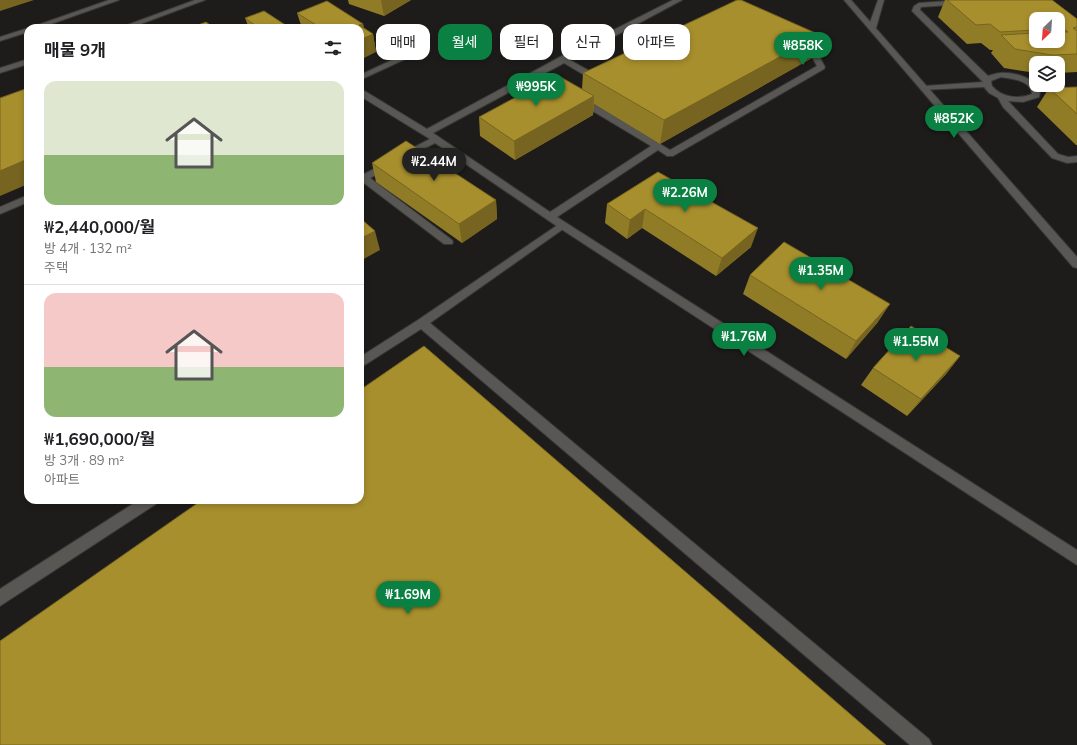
<!DOCTYPE html>
<html lang="ko">
<head>
<meta charset="utf-8">
<style>
  :root { --surface:#fff; --page:#f6f6f6; --text:#202124; --muted:#757577; --line:#e0e0e0; --accent:#0b8043 }
  body { margin:0; font-family:Mulish,"Noto Sans KR",sans-serif; background:var(--page); color:var(--text); height:100vh; display:flex; flex-direction:column; font-size:15px; white-space:nowrap }
  * { box-sizing:border-box; margin:0 }
  p { font-size:13px; color:var(--muted) }
  .icon { flex:none; width:22px; height:22px; fill:none; stroke:currentColor; stroke-width:2; stroke-linecap:round; stroke-linejoin:round }
  .map { position:relative; flex:1; overflow:hidden }
  .drawer { position:absolute; left:24px; top:24px; width:340px; height:480px; display:flex; flex-direction:column; background:var(--surface); border-radius:12px; box-shadow:0 2px 6px #0003 }
  .drawer>* { flex:none }
  .hud { position:absolute; left:376px; top:24px; width:380px; height:36px; display:flex; gap:8px }
  .needle { width:26px; rotate:205deg }
  .controls { position:absolute; left:1029px; top:12px; display:grid; gap:8px }
  .controls a { display:grid; place-items:center; width:36px; height:36px; border-radius:8px; background:var(--surface); box-shadow:0 2px 6px #0003; font-size:20px }
  .price { position:absolute; translate:-50% -34px; padding:0 9px; border-radius:14px; background:var(--accent); color:#fff; font-size:13px; line-height:26px; filter:drop-shadow(0 1px 2px #0008) }
  .price::after { content:''; position:absolute; left:50%; top:24px; width:12px; height:9px; margin-left:-6px; background:inherit; clip-path:polygon(0 0,100% 0,50% 100%) }
  .price.on { background:#222; color:#fff }
  ul { padding:0; list-style:none }
  li { display:grid; align-content:center; gap:8px; height:212px; padding:0 20px }
  li+li { border-top:1px solid var(--line) }
  li span { display:grid; place-items:center; height:124px; border-radius:12px; color:#555 }
  li>.icon { margin-inline-start:auto }
  span .icon { width:72px; height:72px; fill:#fffc; stroke-width:1 }
  li b { font-size:17px }
  h2 { display:flex; justify-content:space-between; align-items:center; height:48px; padding:0 20px; font-size:17px }
  .tag { padding:0 14px; border-radius:12px; background:var(--surface); box-shadow:0 2px 6px #0003; font-size:14px; line-height:36px }
  .tag.on { background:var(--accent); color:#fff }
  .map>svg:first-child { display:block }
  .lines { fill:none; stroke-linecap:round; stroke-linejoin:round }
  .service-casing { stroke:#373735; stroke-width:2 }
  .minor-casing { stroke:#373735; stroke-width:2 }
  .service { fill:#585754; fill-rule:evenodd }
  .minor { fill:#585754; fill-rule:evenodd }
  .wall { fill:#907b27; fill-rule:evenodd }
  .shaded-wall { fill:#766420 }
  .building { fill:#a88f2d; stroke:#766420 }
</style>
</head>
<body>
<div class="map">
<svg width="1077" height="745" viewBox="0 0 1077 745">
  <rect width="100%" height="100%" fill="#1d1c1a"/>
  <g class="lines">
    <defs>
      <path id="service" d="M 109,0 L 119,0 L 40,28 L 29,28 Z
        M 195,0 L 205,0 L 130,28 L 119,28 Z
        M 878,0 L 884,0 L 876,28 L 872,30 L 868,28 Z
        M 961,0 L 995,0 L 992,2 L 921,7 L 920,10 L 988,76 C 992,75 996,73 1000,73 C 1013,71 1045,80 1039,97 L 1023,102 L 1008,101 L 1058,154 L 1068,157 L 1077,156 L 1077,162 L 1067,163 L 1052,158 L 1003,107 L 998,98 L 989,93 L 984,87 L 921,90 L 921,86 L 924,86 L 983,82 L 912,11 L 914,6 L 919,3 ZM 1001,77 C 1012,79 1031,80 1032,94 C 1019,100 1001,97 992,86 L 991,81 Z
        M 28,28 L 28,32 L 0,41 L 0,37 Z
        M 28,59 L 28,64 L 0,73 L 0,68 Z
        M 562,222 L 567,225 L 566,227 L 430,323 L 929,739 L 932,745 L 910,745 L 421,329 L 360,368 L 360,357 L 418,320 Z
        M 139,500 L 158,500 L 156,504 L 0,606 L 0,589 Z"/>
      <path id="minor" d="M 673,0 L 682,0 L 570,60 L 602,78 L 602,82 L 596,82 L 564,63 L 433,133 L 550,212 L 651,146 L 576,101 L 576,97 L 582,97 L 670,150 L 817,66 L 808,50 L 797,45 L 801,43 L 814,47 L 825,67 L 824,69 L 673,156 L 667,156 L 658,150 L 557,217 L 1077,550 L 1077,565 L 558,227 L 435,143 L 407,158 L 401,158 L 401,154 L 430,139 L 360,96 L 360,90 L 363,90 L 427,129 L 560,57 Z
        M 844,0 L 851,0 L 1077,257 L 1077,268 L 1073,267 Z
        M 407,53 L 414,55 L 360,80 L 360,75 Z
        M 388,162 L 393,165 L 391,167 L 370,178 L 452,240 L 453,242 L 452,244 L 444,244 L 360,180 L 360,176 Z
        M 28,195 L 28,202 L 0,214 L 0,207 Z"/>
    </defs>
    <use href="#service" class="service-casing"/>
    <use href="#minor" class="minor-casing"/>
    <use href="#service" class="service"/>
    <use href="#minor" class="minor"/>
  </g>
  <path class="wall" d="M 348,0 L 411,0 L 384,16 L 349,4 Z
    M 945,0 L 1052,0 L 1077,19 L 1077,72 L 1058,73 L 1058,63 L 1036,63 L 1036,73 L 1004,68 L 991,53 L 993,50 L 990,50 L 981,43 L 967,44 L 938,17 ZM 1036,19 L 1058,19 L 1058,41 L 1036,41 Z
    M 297,13 L 363,24 L 364,28 L 373,34 L 376,52 L 360,28 L 302,28 Z
    M 245,18 L 290,28 L 249,28 Z
    M 812,58 L 660,144 L 594,104 L 593,115 L 515,160 L 480,136 L 479,117 L 582,89 L 583,73 Z
    M 1077,87 L 1077,145 L 1076,145 L 1037,107 L 1049,88 Z
    M 372,163 L 496,200 L 497,219 L 462,243 L 376,182 Z
    M 658,172 L 751,247 L 716,276 L 642,228 L 627,239 L 605,223 L 607,204 Z
    M 750,275 L 878,322 L 846,359 L 743,294 Z
    M 960,356 L 946,374 L 907,416 L 861,385 L 873,368 Z"/>
  <path class="shaded-wall" d="M 0,0 L 34,0 L 0,11 Z
    M 381,0 L 411,0 L 384,16 Z
    M 363,24 L 366,37 L 373,34 L 376,52 L 360,60 L 359,25 Z
    M 820,35 L 812,58 L 660,144 L 664,120 Z
    M 594,96 L 593,115 L 515,160 L 514,141 Z
    M 28,159 L 28,184 L 0,196 L 0,171 Z
    M 496,200 L 497,219 L 462,243 L 459,224 Z
    M 645,209 L 642,228 L 627,239 L 630,220 Z
    M 758,228 L 751,247 L 716,276 L 722,258 Z
    M 375,231 L 380,250 L 360,261 L 360,239 Z
    M 890,304 L 878,322 L 846,359 L 856,341 Z
    M 960,356 L 946,374 L 907,416 L 921,399 Z"/>
  <path class="building" d="M 737,0 L 741,0 L 820,35 L 664,120 L 583,73 Z
    M 947,0 L 1052,0 L 1077,19 L 1077,27 L 1073,28 L 1077,31 L 1077,54 L 1052,55 L 1015,49 L 1001,35 L 1036,33 L 1036,41 L 1058,41 L 1058,32 L 1068,32 L 1064,29 L 1058,30 L 1058,19 L 1036,19 L 1036,30 L 1000,32 L 990,24 L 976,25 Z
    M 327,1 L 363,24 L 359,25 L 373,34 L 360,40 L 360,28 L 321,28 L 297,13 Z
    M 264,11 L 290,28 L 259,28 L 245,18 Z
    M 206,22 L 214,28 L 190,28 Z
    M 557,75 L 594,96 L 514,141 L 479,117 Z
    M 1077,87 L 1077,114 L 1049,88 Z
    M 28,88 L 28,159 L 0,171 L 0,98 Z
    M 406,141 L 496,200 L 459,224 L 372,163 Z
    M 658,172 L 758,228 L 722,258 L 645,209 L 630,220 L 607,204 Z
    M 360,218 L 375,231 L 360,239 Z
    M 784,242 L 890,304 L 856,341 L 750,275 Z
    M 911,326 L 960,356 L 921,399 L 873,368 Z
    M 424,346 L 886,745 L 0,745 L 0,641 L 202,500 L 360,500 L 360,390 Z"/>
</svg>
<div class="controls">
<a><svg class="needle" viewBox="-14 -14 28 28"><path d="M0-13l5 13h-10z" fill="#e53935"/><path d="M0 13l5-13h-10z" fill="#757577"/></svg></a>
<a><svg class="icon" aria-label="layers" viewBox="0 0 24 24"><path d="M12 4l9 5-9 5-9-5zM3 14l9 5 9-5"/></svg></a>
</div>
<b class="price" style="left:803px;top:66px">₩858K</b>
<b class="price" style="left:536px;top:107px">₩995K</b>
<b class="price" style="left:954px;top:139px">₩852K</b>
<b class="price on" style="left:434px;top:182px">₩2.44M</b>
<b class="price" style="left:685px;top:213px">₩2.26M</b>
<b class="price" style="left:821px;top:291px">₩1.35M</b>
<b class="price" style="left:744px;top:357px">₩1.76M</b>
<b class="price" style="left:916px;top:362px">₩1.55M</b>
<b class="price" style="left:408px;top:615px">₩1.69M</b>
<div class="hud">
<a class="tag">매매</a>
<a class="tag on">월세</a>
<a class="tag">필터</a>
<a class="tag">신규</a>
<a class="tag">아파트</a>
</div>
<section class="drawer">
<h2>매물 9개<svg class="icon" aria-label="filters" viewBox="0 0 24 24"><path d="M4 7h16M4 17h16"/><circle cx="9" cy="7" r="2"/><circle cx="15" cy="17" r="2"/></svg></h2>
<ul>
<li><span style="background:linear-gradient(#dfe7d0 60%,#8fb573 0)"><svg class="icon" aria-label="home" viewBox="0 0 24 24"><path d="M3 11l9-7 9 7M6 9v11h12V9"/></svg></span><div><b>₩2,440,000/월</b><p>방 4개 · 132 m²</p><p>주택</p></div></li>
<li><span style="background:linear-gradient(#f6c9c9 60%,#8fb573 0)"><svg class="icon" aria-label="home" viewBox="0 0 24 24"><path d="M3 11l9-7 9 7M6 9v11h12V9"/></svg></span><div><b>₩1,690,000/월</b><p>방 3개 · 89 m²</p><p>아파트</p></div></li>
</ul>
</section>
</div>
</body>
</html>
